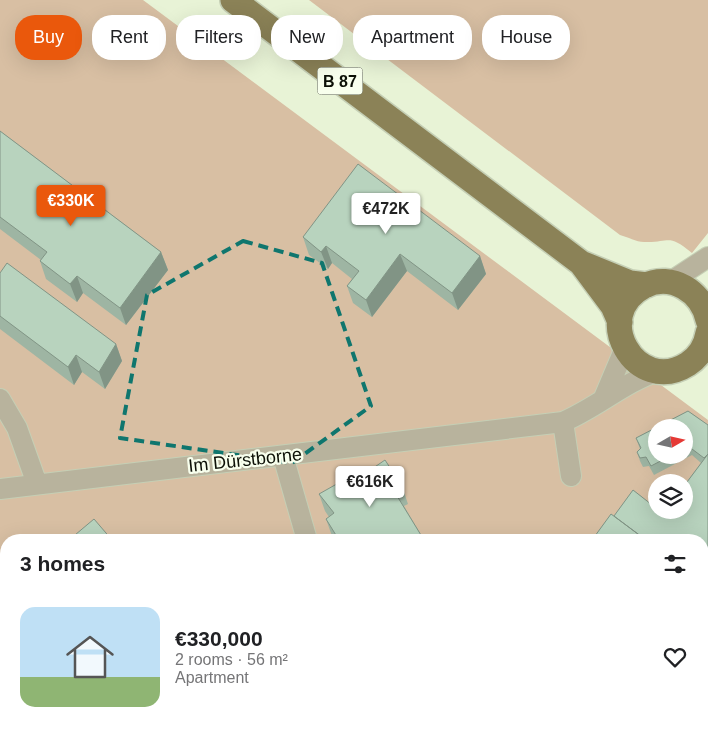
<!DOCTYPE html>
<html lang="en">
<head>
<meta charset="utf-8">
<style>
  :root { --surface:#fff; --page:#f2f2f2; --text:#202124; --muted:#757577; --line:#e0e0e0; --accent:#ea580c }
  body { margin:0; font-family:Helvetica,sans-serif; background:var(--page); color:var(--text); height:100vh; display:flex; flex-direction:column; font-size:19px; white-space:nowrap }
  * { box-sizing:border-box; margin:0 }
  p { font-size:16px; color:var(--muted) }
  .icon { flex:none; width:28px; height:28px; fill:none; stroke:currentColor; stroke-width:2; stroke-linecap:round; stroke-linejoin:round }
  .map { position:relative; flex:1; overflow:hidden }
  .sheet { position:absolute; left:0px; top:534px; width:709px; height:196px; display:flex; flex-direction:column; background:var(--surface); border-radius:20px 20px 0 0; box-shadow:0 5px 20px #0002 }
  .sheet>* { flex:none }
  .top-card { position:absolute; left:15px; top:15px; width:679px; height:45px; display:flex; gap:10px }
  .needle { width:32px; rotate:81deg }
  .fabs { position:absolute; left:648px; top:419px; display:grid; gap:10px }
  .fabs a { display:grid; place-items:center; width:45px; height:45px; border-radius:50%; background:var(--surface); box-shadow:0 5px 20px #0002; font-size:25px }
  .price { position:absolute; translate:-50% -42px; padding:0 11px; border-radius:5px; background:#fff; color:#222; font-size:16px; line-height:32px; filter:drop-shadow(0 1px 2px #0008) }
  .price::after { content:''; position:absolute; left:50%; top:30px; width:15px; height:11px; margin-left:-8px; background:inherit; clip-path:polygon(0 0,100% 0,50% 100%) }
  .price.on { background:var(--accent); color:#fff }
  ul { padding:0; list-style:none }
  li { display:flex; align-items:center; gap:15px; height:125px; padding:0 20px }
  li+li { border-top:1px solid var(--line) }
  li span { display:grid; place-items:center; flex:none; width:140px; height:100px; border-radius:15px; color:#555 }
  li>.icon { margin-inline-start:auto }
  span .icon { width:60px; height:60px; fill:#fffc; stroke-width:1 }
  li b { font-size:21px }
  h2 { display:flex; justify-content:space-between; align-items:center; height:60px; padding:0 20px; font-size:21px }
  .pill { padding:0 18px; border-radius:20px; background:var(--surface); box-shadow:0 5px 20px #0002; font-size:18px; line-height:45px }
  .pill.on { background:var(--accent); color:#fff }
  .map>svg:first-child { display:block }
  .green { fill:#d8bfa3; fill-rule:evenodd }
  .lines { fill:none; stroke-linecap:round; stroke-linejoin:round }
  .minor-casing { stroke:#c5cfb5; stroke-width:22 }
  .major-casing { stroke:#c5cfb5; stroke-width:28 }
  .minor { stroke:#b8b39d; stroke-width:20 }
  .major { stroke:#8b8257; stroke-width:25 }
  .wall { fill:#9eb5a3; fill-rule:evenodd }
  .shaded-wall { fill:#819485 }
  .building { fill:#b8d3be; stroke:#819485 }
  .marked { fill:none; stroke:#0f766e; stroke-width:4; stroke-dasharray:10 6; stroke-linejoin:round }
  .labels { text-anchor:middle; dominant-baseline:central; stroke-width:4.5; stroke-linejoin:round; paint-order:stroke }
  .shield { fill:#f8ffed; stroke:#54584c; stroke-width:1 }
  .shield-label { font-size:16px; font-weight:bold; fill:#0d1107 }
  .street-label { font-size:18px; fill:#0d1107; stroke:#f8ffed }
</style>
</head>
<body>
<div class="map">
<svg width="708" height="729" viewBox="0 0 708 729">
  <rect width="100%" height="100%" fill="#e8f3d6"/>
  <path class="green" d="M 0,0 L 143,0 L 708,420 L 708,729 L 0,729 ZM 656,428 L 684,428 L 684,455 L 656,455 ZM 656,482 L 684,482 L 684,510 L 656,510 ZM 6,540 L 702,540 L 702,724 L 6,724 Z
    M 309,0 L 708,0 L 708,233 L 692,253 C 667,233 671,243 644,242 C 636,242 628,237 620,235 Z"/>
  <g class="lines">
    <defs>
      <path id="minor" d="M 670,282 L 708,257
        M 0,399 L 17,428 L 37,484
        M 603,400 L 625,348
        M 563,422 L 571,476
        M 283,456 L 307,540
        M 0,489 L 563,422 C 596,408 625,382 658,371
        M 426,724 L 431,729"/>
      <path id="major" d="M 233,0 L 581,263 L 630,283 L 647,285
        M 581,263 L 613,306 L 620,322
        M 708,320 C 702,292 672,272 644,286 C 589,315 636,397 688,364 C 699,357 706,345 708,333"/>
    </defs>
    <use href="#minor" class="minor-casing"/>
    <use href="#major" class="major-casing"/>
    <use href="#minor" class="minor"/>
    <use href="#major" class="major"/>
  </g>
  <path class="wall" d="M 0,131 L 161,252 L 168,270 L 126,325 L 83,293 L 77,302 L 46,279 L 40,261 L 41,260 L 0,229 Z
    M 303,237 L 480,256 L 486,274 L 458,310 L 407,271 L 372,317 L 353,303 L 347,286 L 352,279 L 332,263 L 328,269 L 309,255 Z
    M 0,273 L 116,344 L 122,361 L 105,389 L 82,372 L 74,385 L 0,329 Z
    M 688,411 L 708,425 L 708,653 L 702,660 L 702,540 L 592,540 L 611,514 L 614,516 L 633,490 L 656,508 L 656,510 L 659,510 L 663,513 L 666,510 L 684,510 L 684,486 L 701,463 L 692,455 L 654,475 L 649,466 L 643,467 L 640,461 L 637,452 L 640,449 L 636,438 ZM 656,428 L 684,428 L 684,455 L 656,455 Z
    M 360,477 L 402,486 L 408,504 L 404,506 L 424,540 L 335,540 L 332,536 L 326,519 L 329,517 L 325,511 L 319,494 Z
    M 6,570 L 6,724 L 21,724 L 14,729 L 8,729 L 0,719 L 0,575 Z
    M 521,724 L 658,724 L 654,729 L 554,729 L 557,725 L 556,724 L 553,729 L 528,729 Z"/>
  <path class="shaded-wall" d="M 326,246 L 332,263 L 328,269 L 321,252 Z
    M 161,252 L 168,270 L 126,325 L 120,308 Z
    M 400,254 L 407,271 L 372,317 L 366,300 Z
    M 480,256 L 486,274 L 458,310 L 452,293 Z
    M 77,276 L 83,293 L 77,302 L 70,284 Z
    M 116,344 L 122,361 L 105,389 L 99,372 Z
    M 76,355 L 82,372 L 74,385 L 68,367 Z
    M 708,627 L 708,653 L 702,660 L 702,634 Z
    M 8,724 L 21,724 L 14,729 L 10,729 Z
    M 53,724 L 61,724 L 55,729 Z
    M 538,724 L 556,724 L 553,729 L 540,729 Z
    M 639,724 L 658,724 L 654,729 L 636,729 Z"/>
  <path class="building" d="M 0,131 L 161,252 L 120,308 L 77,276 L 70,284 L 40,261 L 47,252 L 0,217 Z
    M 358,164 L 480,256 L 452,293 L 400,254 L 366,300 L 347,286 L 359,271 L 326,246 L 321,252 L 303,237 Z
    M 7,263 L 116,344 L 99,372 L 76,355 L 68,367 L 0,316 L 0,273 Z
    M 688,411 L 708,425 L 708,454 L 704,458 L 688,446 L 684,449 L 684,428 L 656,428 L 656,455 L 672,455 L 651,466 L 646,457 L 640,458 L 637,452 L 641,448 L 636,438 Z
    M 708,454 L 708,587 L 702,582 L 702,540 L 646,540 L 614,516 L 633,490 L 656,508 L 656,510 L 659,510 L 663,513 L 666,510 L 684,510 L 684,486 Z
    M 385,460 L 402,486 L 394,491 L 424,540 L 339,540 L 326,519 L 334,513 L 319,494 L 358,472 L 360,477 Z
    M 611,514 L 646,540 L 592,540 Z
    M 94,519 L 112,540 L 69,540 Z
    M 6,570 L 6,713 L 4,714 L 0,709 L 0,575 Z
    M 702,582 L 708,587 L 708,627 L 702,634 Z
    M 702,715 L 708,719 L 708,729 L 659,729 L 663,724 L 702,724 Z
    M 283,724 L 354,724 L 361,729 L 279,729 Z
    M 558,724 L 639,724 L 636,729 L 554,729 Z"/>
  <path class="marked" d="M 243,241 L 322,263 L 371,406 L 292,463 L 120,438 L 147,295 Z"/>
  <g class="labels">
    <rect class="shield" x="317.5" y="67.5" width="45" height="27" rx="4"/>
    <g class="shield-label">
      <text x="340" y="81">B 87</text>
    </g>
    <g class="street-label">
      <text transform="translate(245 460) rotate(-6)">Im Dürstborne</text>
    </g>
  </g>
</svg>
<div class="fabs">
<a><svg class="needle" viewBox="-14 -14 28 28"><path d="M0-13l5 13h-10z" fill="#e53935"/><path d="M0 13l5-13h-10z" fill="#757577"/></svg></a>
<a><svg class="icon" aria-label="layers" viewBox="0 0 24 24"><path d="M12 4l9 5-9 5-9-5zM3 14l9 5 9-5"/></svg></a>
</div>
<b class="price on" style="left:71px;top:227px">€330K</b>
<b class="price" style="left:386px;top:235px">€472K</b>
<b class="price" style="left:370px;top:508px">€616K</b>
<div class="top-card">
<a class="pill on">Buy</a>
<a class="pill">Rent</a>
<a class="pill">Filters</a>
<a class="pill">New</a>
<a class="pill">Apartment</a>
<a class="pill">House</a>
</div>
<section class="sheet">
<h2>3 homes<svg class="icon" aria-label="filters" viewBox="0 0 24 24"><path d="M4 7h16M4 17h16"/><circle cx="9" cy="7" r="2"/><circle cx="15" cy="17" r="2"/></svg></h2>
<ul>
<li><span style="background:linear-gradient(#bfe0f5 70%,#8fb573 0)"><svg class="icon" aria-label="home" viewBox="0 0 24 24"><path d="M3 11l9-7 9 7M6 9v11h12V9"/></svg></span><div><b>€330,000</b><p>2 rooms · 56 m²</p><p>Apartment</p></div><svg class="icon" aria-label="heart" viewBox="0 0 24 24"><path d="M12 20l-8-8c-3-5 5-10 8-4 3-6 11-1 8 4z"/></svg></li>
</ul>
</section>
</div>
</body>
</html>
